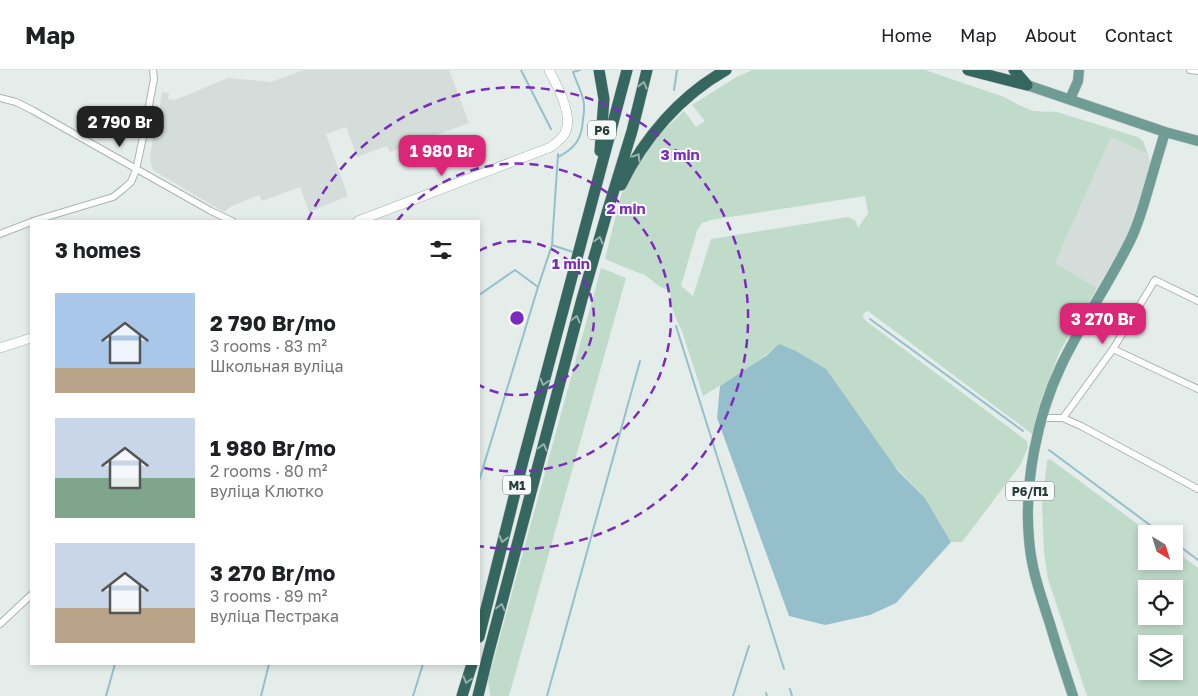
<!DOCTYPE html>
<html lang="en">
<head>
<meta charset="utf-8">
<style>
  :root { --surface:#fff; --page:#f6f6f6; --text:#202124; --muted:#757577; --line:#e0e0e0; --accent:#db2777 }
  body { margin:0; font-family:"Golos Text",sans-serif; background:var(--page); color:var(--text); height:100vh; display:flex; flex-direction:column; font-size:19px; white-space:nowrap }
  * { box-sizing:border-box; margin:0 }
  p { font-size:16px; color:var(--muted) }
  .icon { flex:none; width:28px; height:28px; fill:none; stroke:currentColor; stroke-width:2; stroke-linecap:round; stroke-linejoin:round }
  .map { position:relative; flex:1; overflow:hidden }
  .side { position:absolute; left:30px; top:150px; width:450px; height:445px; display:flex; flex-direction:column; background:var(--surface); border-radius:0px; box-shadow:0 2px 8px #0003 }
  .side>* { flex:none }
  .needle { width:32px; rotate:142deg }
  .controls { position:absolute; left:1138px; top:455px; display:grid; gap:10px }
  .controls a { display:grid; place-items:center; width:45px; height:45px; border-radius:0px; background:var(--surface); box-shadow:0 2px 8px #0003; font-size:25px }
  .price { position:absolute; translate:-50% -42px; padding:0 11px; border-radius:10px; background:var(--accent); color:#fff; font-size:16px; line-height:32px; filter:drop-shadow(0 1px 2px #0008) }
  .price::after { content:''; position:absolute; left:50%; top:30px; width:15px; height:11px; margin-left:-8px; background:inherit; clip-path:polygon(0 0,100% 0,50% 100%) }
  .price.selected { background:#222; color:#fff }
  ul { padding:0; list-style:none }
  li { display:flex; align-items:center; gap:15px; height:125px; padding:0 25px }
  li span { display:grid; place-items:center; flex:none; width:140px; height:100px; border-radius:0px; color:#555 }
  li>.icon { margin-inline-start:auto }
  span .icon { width:60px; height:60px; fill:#fffc; stroke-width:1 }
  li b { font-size:21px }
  h2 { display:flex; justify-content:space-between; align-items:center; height:60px; padding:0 25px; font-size:21px }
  header { display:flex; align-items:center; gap:30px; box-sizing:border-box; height:70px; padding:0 25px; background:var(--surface); border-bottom:1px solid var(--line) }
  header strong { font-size:24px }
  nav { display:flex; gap:28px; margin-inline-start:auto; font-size:18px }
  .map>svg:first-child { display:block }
  .built { fill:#d4ddd9 }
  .green { fill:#c1dbca; fill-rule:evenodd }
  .water { fill:#94bfcb }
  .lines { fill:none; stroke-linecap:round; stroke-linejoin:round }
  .stream { stroke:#94bfcb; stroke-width:2 }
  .street-casing { stroke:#a8b5b1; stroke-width:8 }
  .secondary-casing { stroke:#a2b4af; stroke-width:10 }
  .primary-casing { stroke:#c2c9c8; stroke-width:11 }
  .highway-casing { stroke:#c2c9c8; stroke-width:12 }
  .street { stroke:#fff; stroke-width:6 }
  .secondary { stroke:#fff; stroke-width:9 }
  .primary { stroke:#6f9d95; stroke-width:10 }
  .highway { stroke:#35665f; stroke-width:11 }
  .oneway { stroke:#96b0ac }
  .ring { fill:none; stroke:#7b2cbf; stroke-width:2.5; stroke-dasharray:9 6 }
  .labels { text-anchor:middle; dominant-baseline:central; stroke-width:4; stroke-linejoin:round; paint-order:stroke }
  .shield { fill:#f6faf8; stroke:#647672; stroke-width:1 }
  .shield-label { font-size:12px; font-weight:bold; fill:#263d39 }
  .centre { fill:#7b2cbf; stroke:#f6faf8; stroke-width:2.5 }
  .ring-label { font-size:15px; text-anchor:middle; font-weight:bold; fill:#7b2cbf; stroke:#f6faf8; stroke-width:4; stroke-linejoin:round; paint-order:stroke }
</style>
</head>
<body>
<header>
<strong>Map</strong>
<nav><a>Home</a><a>Map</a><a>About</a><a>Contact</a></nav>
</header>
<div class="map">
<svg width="1198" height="626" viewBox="0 0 1198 626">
  <rect width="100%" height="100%" fill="#e5edea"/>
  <path class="built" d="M 304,0 L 449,0 L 469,53 L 390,82 L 387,76 L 357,87 L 346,57 L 326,64 L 348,126 L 309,142 L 300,117 L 262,131 L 259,125 L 230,137 L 224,142 L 154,101 L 151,95 L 150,88 L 156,46 L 159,43 L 162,22 L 169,23 L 168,29 L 175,30 L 228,8 L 271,12 Z
    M 1111,67 L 1148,84 L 1150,92 L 1141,124 L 1126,169 L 1097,218 L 1055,193 Z"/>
  <path class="green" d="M 753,0 L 925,0 L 1004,27 L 1019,35 L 1033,41 L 1057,42 L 1138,67 L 1143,71 L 1148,84 L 1111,67 L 1055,193 L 1097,218 L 1060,281 L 1041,330 L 1032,364 L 868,241 L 864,243 L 863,247 L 866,251 L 1027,371 L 1028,377 L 1021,394 L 962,472 L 951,472 L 925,428 L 779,274 C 756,295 729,310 703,326 L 682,261 L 676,249 L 671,235 L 670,221 L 659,216 L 645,205 L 631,200 L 605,189 L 621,125 L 635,97 L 653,70 L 684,41 L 696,57 L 705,51 L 692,35 L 738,6 ZM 865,126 L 868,143 L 858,158 L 855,150 L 848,147 L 711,169 L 693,226 L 681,216 L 697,161 L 702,153 L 711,150 Z
    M 601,198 L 626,208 L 509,626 L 492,626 L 490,625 L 488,610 Z
    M 1050,389 L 1151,464 L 1146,464 L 1146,491 L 1174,491 L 1174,480 L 1198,498 L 1198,626 L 1087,626 L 1048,509 L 1044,482 L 1042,434 L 1047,390 ZM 1146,519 L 1174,519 L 1174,546 L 1146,546 ZM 1146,574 L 1174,574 L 1174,601 L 1146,601 Z"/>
  <path class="water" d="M 779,274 L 796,281 L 826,299 L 898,401 L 925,428 L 951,472 L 896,533 L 870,545 L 825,555 L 789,546 L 717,348 L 720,316 L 766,286 Z"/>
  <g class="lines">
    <path class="stream" d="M 521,0 L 551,59
      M 674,20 L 677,0
      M 558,87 C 576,78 582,68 583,49 C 584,43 585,35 583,29 C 581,20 576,11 573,2 L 580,0
      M 552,175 L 573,182
      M 479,225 L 515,200 L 538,217
      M 870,249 L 1023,361
      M 676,256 L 784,599
      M 1049,380 L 1162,464
      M 479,411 L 538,217 L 552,175 L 558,84
      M 1174,472 L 1198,490
      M 790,619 L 792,626
      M 766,623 L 767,626
      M 106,626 L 115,594
      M 261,626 L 269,594
      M 413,626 L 423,594
      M 547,626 L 640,291
      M 733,626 L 749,576"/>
    <defs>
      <path id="street" d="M 1190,0 L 1198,1
        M 0,28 L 16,32 L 32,40 L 211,141 L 232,151
        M 33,151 L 113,127 L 122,120 L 131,112 L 136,100 L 143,67 L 154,9 L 153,0
        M 0,164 L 31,152
        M 1113,279 L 1198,319
        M 1041,348 L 1063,348 L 1081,356 L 1198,419
        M 1063,348 L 1113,279 L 1155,210 L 1198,231
        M 0,554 L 31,525"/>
      <path id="secondary" d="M 358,151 L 551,77 C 556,73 562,69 565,63 C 574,45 557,16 549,0
        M 0,278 L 31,268"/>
      <path id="primary" d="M 1021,13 L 1165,62 L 1198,71
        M 1070,29 L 1078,11 L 1079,0
        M 1073,626 C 1065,602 1057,578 1050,554 C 1041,526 1031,499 1029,469 C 1024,414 1037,346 1061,296 C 1081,254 1108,215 1129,173 C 1139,154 1144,133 1150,113 C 1155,95 1160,79 1165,62"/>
      <path id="highway" d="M 599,0 L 604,29 L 600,81
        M 968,0 L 1027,15
        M 1014,0 L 1027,15
        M 621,115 C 644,68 680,26 726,0
        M 479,567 L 523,391 L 627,0
        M 462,626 L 472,594
        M 478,626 L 488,585 L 582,229 L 606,146 L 632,61 L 647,0"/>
    </defs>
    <use href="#street" class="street-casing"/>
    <use href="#secondary" class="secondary-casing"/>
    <use href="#primary" class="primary-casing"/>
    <use href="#highway" class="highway-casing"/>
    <use href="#street" class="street"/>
    <use href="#secondary" class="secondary"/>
    <use href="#primary" class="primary"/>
    <use href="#highway" class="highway"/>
  </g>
  <defs><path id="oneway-chevron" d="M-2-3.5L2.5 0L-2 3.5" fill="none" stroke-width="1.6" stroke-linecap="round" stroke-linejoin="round" transform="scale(1.25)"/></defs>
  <g class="oneway">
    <use href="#oneway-chevron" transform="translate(643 15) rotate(-76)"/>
    <use href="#oneway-chevron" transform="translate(637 87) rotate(-58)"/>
    <use href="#oneway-chevron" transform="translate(599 170) rotate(-74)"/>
    <use href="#oneway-chevron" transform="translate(576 249) rotate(-75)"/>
    <use href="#oneway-chevron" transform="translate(544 312) rotate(105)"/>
    <use href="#oneway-chevron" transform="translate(543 377) rotate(-75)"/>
    <use href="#oneway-chevron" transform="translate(503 469) rotate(104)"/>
    <use href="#oneway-chevron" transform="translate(501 537) rotate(-75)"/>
    <use href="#oneway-chevron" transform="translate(467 610) rotate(106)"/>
  </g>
  <g class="ring">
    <path d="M479 181A77 77 0 1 1 479 315"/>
    <path d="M397 151A154 154 0 1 1 480 397"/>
    <path d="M308 150A231 231 0 1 1 479 476"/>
  </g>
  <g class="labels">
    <g class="shield">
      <rect x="588" y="50.5" width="28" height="19" rx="4"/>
      <rect x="503" y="405.5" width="28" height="19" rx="4"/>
      <rect x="1006" y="411.5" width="48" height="19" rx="4"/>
    </g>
    <g class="shield-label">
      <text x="602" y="60">Р6</text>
      <text x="517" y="415">М1</text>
      <text x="1030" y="421">Р6/П1</text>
    </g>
  </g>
  <circle cx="517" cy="248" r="8" class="centre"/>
  <g class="ring-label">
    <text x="680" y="90">3 min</text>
    <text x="626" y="144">2 min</text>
    <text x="571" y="199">1 min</text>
  </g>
</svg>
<div class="controls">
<a><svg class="needle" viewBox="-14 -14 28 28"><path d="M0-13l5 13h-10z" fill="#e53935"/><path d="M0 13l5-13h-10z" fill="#757577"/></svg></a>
<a><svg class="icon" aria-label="locate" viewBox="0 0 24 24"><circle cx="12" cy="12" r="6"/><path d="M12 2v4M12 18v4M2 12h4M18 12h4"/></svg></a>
<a><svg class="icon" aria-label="layers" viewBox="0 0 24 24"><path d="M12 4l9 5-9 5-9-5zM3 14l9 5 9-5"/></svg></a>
</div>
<b class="price selected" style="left:120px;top:78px">2 790 Br</b>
<b class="price" style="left:442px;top:107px">1 980 Br</b>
<b class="price" style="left:1103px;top:275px">3 270 Br</b>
<section class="side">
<h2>3 homes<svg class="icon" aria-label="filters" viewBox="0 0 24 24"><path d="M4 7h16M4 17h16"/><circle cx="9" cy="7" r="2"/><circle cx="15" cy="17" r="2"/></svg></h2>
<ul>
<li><span style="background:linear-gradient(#a9c7e8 75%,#b9a48a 0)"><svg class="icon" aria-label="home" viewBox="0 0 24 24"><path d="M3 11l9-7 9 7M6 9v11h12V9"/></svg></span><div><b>2 790 Br/mo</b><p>3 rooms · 83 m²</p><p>Школьная вуліца</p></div></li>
<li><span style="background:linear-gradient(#c9d6e8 60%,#7fa58c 0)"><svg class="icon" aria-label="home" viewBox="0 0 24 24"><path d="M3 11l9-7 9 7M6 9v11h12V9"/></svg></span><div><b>1 980 Br/mo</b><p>2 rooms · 80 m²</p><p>вуліца Клютко</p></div></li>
<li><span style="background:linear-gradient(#c9d6e8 65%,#b9a48a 0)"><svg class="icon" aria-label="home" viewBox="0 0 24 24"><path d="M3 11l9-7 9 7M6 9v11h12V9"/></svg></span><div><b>3 270 Br/mo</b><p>3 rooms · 89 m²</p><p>вуліца Пестрака</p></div></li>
</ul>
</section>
</div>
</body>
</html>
